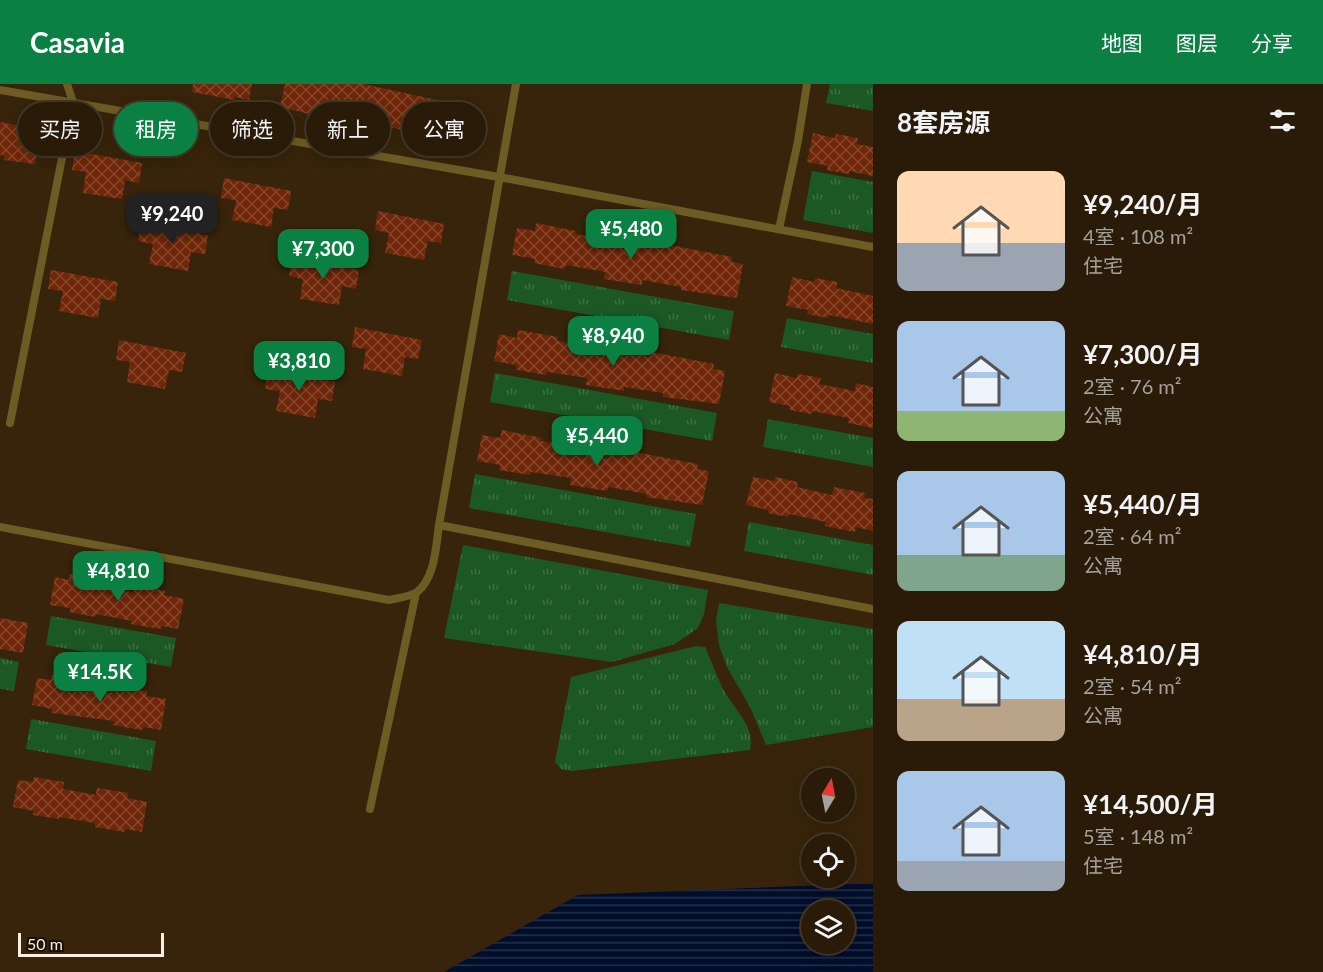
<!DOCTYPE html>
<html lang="zh">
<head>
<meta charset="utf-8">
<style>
  :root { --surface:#291b08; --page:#312412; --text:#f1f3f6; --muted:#a5a19c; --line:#453929; --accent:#0b8043 }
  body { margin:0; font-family:Lato,"Noto Sans SC",sans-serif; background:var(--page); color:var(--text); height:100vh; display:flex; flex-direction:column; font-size:22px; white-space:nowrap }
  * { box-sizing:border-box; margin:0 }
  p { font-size:20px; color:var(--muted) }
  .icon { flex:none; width:33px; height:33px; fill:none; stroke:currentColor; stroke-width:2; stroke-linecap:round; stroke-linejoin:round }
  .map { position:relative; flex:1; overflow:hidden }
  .side { display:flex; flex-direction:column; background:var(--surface); width:450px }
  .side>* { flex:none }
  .banner { position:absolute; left:18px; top:18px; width:570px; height:54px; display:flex; gap:12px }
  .needle { width:39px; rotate:10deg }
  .controls { position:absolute; left:801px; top:684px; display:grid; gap:12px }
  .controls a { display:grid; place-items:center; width:54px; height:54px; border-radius:50%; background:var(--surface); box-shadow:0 3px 15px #0003,0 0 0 2px var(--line); font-size:30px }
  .scale { position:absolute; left:18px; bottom:15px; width:146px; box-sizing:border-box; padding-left:6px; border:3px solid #faedde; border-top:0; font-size:16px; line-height:21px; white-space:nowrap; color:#faedde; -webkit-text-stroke:4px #180f05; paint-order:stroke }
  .price { position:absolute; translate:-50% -51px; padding:0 14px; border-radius:12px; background:var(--accent); color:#fff; font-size:20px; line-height:39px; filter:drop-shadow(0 2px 3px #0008) }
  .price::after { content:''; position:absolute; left:50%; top:36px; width:18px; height:14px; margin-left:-9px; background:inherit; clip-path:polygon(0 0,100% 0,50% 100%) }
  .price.on { background:#222; color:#fff }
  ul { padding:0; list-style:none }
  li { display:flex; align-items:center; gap:18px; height:150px; padding:0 24px }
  li span { display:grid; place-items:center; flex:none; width:168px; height:120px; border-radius:12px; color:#555 }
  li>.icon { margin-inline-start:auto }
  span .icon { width:72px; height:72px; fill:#fffc; stroke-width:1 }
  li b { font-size:26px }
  h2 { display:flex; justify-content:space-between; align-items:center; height:72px; padding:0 24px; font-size:26px }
  .pill { padding:0 21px; border-radius:27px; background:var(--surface); box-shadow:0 3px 15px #0003,0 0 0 2px var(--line); font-size:21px; line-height:54px }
  .pill.on { background:var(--accent); color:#fff }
  header { display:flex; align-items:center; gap:36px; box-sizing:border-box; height:84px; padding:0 30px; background:var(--accent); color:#fff }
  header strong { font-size:28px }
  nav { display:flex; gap:33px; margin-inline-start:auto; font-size:21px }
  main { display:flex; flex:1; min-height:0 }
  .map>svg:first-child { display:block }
  .grass { fill:url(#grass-tufts) }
  .water { fill:url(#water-rules); fill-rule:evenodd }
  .building { fill:url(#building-cross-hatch) }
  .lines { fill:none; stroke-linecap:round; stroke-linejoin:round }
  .service { stroke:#6e5c25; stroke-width:8 }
</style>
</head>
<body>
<header>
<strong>Casavia</strong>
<nav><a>地图</a><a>图层</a><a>分享</a></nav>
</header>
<main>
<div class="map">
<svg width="873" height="888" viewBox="0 0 873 888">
  <defs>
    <pattern id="grass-tufts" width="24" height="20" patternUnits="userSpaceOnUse" patternTransform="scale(1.5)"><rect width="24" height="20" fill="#1b5824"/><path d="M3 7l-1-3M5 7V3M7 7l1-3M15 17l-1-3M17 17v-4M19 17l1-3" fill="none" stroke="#3d7043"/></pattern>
    <pattern id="water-rules" width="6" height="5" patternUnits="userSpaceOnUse" patternTransform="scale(1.5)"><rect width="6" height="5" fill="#000e2b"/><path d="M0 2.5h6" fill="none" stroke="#263149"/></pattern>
    <pattern id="building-cross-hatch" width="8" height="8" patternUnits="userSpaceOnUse" patternTransform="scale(1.5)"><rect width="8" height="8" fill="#702608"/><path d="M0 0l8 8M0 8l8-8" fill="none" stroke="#85462c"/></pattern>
  </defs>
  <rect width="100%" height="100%" fill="#37240a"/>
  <path class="grass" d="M 830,0 L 873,0 L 873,27 L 826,19 Z
    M 812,87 L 873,98 L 873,149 L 803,136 Z
    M 512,187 L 734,227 L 729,256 L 507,216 Z
    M 787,234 L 873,250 L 873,279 L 781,263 Z
    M 495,289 L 717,329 L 712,357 L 490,318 Z
    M 768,335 L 873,354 L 873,383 L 763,363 Z
    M 475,390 L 696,430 L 690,463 L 469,424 Z
    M 749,438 L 873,461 L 873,491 L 744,467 Z
    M 463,461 L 708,506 L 704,530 L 698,544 L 675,560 L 612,578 L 444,554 Z
    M 719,519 L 873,545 L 873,643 L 766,661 L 750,623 L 727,583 L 719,561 L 716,537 Z
    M 51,532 L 176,554 L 171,583 L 46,561 Z
    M 696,562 L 705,563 C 711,576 716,590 722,603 C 732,624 756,641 750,666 L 572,687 L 561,685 L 555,678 L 571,593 Z
    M 0,574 L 19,578 L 14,607 L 0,605 Z
    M 31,635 L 156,657 L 151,687 L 26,665 Z"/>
  <path class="water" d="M 873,799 L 873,888 L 444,888 L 578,811 ZM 812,826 L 844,826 L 844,860 L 812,860 Z"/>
  <path class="building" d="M 193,0 L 252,0 L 249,16 L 235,13 L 235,16 L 192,8 Z
    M 285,0 L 363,0 L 451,19 L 444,52 L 431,49 L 431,52 L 347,34 L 310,27 L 309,30 L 280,23 Z
    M 0,38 L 41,46 L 35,80 L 4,76 L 4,72 L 0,71 Z
    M 813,49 L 835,54 L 836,50 L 858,54 L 857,60 L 873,63 L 873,92 L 849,87 L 849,90 L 827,86 L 828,82 L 807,78 Z
    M 75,67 L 142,79 L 139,99 L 125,96 L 122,115 L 83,109 L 86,88 L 72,86 Z
    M 224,94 L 291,107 L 288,126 L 274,124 L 271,143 L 232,136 L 236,116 L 221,114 Z
    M 378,127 L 444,140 L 441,159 L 428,157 L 424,176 L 385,169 L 389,149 L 375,146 Z
    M 141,138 L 208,151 L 205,170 L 191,168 L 188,187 L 149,180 L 153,160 L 138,157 Z
    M 536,139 L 576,147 L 575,150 L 605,156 L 606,151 L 637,157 L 638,155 L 732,173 L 731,178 L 743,180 L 737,214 L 681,206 L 681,203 L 642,196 L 642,201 L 604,195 L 605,188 L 566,181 L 564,185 L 534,179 L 535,175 L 512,171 L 517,144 L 535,147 Z
    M 292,173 L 359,186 L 356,205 L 342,202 L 339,221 L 300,215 L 303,195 L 289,192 Z
    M 51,186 L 118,198 L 115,217 L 101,215 L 98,234 L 59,227 L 63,207 L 48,205 Z
    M 792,193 L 814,198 L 815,194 L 838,198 L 836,204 L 873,212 L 873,240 L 829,231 L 828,234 L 807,230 L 808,226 L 786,222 Z
    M 355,243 L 422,256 L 418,275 L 405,273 L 402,292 L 363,285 L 366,265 L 352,263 Z
    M 518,246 L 558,253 L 557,257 L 587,262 L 588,258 L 619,263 L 620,262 L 714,280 L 713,285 L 725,287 L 719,320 L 663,313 L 663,309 L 624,303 L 624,307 L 586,301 L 587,294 L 548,288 L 546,291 L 516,286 L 516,281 L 494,277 L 499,250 L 517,254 Z
    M 119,256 L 186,269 L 182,288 L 169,286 L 165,305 L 127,298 L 130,278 L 116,276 Z
    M 268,285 L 335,298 L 332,317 L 318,315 L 315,334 L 276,327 L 280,307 L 265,305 Z
    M 775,289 L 797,294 L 798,290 L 821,294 L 819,300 L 855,307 L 856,299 L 873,303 L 873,344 L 848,339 L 849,334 L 812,327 L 811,330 L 790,326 L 790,322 L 769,318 Z
    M 502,346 L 542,354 L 541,357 L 571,362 L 572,358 L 603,364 L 603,362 L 698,380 L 697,385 L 709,387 L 702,421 L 646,413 L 647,410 L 608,403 L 607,407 L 570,401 L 571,394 L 531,388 L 530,391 L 499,386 L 500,381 L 477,377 L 482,351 L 500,354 Z
    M 753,393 L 775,397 L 775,393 L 798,398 L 797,403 L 832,411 L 834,403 L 865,409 L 864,414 L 873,415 L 873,447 L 856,443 L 855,448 L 825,442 L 826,438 L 789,430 L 788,433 L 767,429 L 768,426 L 746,421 Z
    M 70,490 L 100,495 L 99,503 L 133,508 L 134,501 L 165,507 L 164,511 L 184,515 L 178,545 L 162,542 L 160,545 L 131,540 L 132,537 L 96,530 L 95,533 L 70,528 L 70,524 L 50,521 L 55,493 L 69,496 Z
    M 0,534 L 28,539 L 23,569 L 0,565 Z
    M 52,590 L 82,596 L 81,603 L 115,609 L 116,602 L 147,607 L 146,612 L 166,615 L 161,646 L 144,643 L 142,646 L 113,641 L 114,637 L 52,629 L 52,625 L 32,621 L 37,594 L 51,596 Z
    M 34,693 L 64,698 L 63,705 L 96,711 L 97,704 L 128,709 L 127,714 L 147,718 L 142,748 L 126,745 L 124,748 L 95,743 L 95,739 L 59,733 L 59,735 L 33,731 L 34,727 L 13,723 L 18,696 L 33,698 Z"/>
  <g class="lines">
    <path class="service" d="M 516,0 L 439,441 L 873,525
      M 0,6 L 499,93 L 873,163
      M 779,145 L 798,57 L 807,0
      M 10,339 L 73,18 L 67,0
      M 0,443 L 389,516 C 397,514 410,513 417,508 C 435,494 436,462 439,441
      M 370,725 L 416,509"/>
  </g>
</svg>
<div class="controls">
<a><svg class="needle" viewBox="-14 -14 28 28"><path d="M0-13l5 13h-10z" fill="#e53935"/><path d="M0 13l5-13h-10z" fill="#a5a19c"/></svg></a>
<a><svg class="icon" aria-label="locate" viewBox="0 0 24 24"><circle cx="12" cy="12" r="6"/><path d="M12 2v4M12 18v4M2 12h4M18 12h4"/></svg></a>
<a><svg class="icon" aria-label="layers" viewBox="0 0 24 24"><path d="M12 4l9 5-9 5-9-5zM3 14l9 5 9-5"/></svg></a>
</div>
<div class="scale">50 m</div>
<b class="price on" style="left:172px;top:161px">¥9,240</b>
<b class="price" style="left:631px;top:176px">¥5,480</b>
<b class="price" style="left:323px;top:196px">¥7,300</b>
<b class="price" style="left:613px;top:283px">¥8,940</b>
<b class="price" style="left:299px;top:308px">¥3,810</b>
<b class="price" style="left:597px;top:383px">¥5,440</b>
<b class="price" style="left:118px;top:518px">¥4,810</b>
<b class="price" style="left:100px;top:619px">¥14.5K</b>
<div class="banner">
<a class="pill">买房</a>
<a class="pill on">租房</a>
<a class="pill">筛选</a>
<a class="pill">新上</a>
<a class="pill">公寓</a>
</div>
</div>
<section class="side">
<h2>8套房源<svg class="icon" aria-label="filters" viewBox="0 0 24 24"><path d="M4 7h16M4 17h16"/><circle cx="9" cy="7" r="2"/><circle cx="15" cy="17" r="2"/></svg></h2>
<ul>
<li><span style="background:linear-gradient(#ffd9b3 60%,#9aa5b1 0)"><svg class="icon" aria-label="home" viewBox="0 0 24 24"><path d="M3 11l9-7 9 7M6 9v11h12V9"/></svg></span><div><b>¥9,240/月</b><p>4室 · 108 m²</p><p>住宅</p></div></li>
<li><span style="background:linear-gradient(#a9c7e8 75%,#8fb573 0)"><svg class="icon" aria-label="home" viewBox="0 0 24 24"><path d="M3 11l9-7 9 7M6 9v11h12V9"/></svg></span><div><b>¥7,300/月</b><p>2室 · 76 m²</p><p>公寓</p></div></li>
<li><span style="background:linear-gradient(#a9c7e8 70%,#7fa58c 0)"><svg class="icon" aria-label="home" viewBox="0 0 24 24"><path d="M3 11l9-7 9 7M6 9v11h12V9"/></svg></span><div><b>¥5,440/月</b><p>2室 · 64 m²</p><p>公寓</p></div></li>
<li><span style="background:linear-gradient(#bfe0f5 65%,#b9a48a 0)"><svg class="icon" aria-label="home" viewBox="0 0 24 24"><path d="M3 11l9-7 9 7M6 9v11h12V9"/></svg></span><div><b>¥4,810/月</b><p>2室 · 54 m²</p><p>公寓</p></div></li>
<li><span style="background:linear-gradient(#a9c7e8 75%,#9aa5b1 0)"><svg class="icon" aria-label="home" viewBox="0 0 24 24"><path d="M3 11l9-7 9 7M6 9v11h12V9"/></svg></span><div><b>¥14,500/月</b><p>5室 · 148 m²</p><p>住宅</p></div></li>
</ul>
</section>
</main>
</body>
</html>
